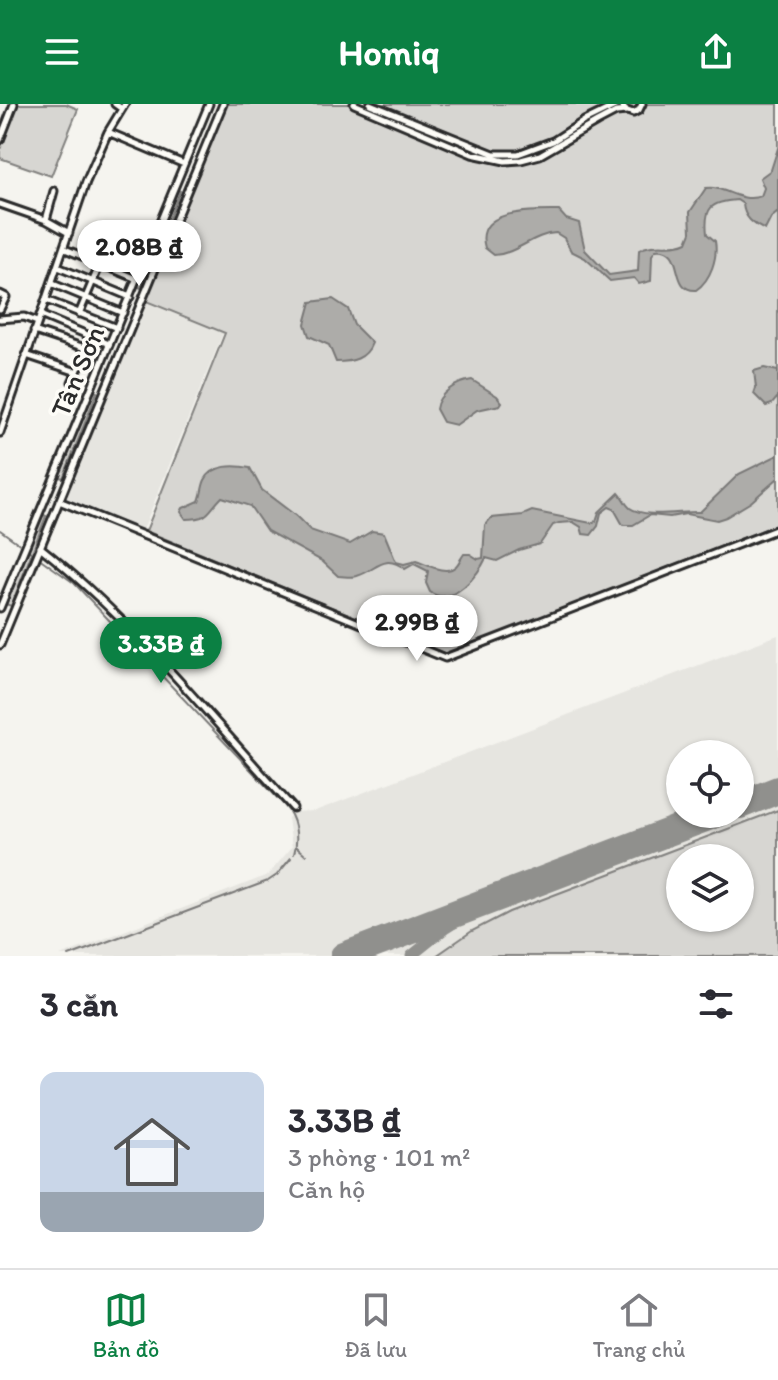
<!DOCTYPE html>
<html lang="vi">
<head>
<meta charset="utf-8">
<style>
  :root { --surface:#fff; --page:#f2f2f3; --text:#2b2b33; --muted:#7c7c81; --line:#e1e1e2; --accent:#0b8043 }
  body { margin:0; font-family:Itim,sans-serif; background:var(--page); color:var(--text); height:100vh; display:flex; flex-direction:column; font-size:30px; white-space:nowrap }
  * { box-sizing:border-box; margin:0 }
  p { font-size:26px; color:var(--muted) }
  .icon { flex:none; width:44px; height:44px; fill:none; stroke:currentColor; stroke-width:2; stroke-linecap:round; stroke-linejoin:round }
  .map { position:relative; height:852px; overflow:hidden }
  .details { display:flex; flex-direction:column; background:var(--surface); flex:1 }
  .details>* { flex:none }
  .fabs { position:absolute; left:666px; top:636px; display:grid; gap:16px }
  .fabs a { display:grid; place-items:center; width:88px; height:88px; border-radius:50%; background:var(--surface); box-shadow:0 2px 6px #0004; font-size:40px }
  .price { position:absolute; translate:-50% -68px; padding:0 18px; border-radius:28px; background:#fff; color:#222; font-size:26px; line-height:52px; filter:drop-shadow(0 2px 4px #0008) }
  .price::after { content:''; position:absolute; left:50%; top:48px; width:24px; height:18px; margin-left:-12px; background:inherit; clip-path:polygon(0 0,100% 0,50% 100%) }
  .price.current { background:var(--accent); color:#fff }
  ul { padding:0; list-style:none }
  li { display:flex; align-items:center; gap:24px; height:200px; padding:0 40px }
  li+li { border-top:2px solid var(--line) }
  li span { display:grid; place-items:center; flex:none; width:224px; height:160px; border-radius:16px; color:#555 }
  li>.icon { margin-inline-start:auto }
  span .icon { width:96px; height:96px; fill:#fffc; stroke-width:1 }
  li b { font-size:34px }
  h2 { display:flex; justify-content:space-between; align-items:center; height:96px; padding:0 40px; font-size:34px }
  header { display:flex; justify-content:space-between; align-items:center; height:104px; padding:0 40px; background:var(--accent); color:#fff; font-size:36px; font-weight:700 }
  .dock { display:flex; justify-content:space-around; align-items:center; height:112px; border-top:2px solid var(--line); background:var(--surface); font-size:22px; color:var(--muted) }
  .dock a { display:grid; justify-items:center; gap:4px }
  .dock .current { color:var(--accent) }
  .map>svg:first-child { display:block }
  .built { fill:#e6e5e0; fill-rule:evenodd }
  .green { fill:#d7d6d2; stroke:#81807e; stroke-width:2; fill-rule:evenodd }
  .water { fill:#adaca9; stroke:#797877; stroke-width:2 }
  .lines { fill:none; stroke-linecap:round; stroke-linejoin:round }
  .stream { stroke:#797877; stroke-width:2 }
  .taxiway { stroke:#90908d; stroke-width:11 }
  .runway { stroke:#90908d; stroke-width:28 }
  .minor-casing { stroke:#2b2b2b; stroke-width:11 }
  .minor { stroke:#fdfcf7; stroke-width:5 }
  .labels { text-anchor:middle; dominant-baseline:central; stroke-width:7; stroke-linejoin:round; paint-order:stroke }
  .street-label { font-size:28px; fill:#2b2b2b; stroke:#fdfcf7 }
</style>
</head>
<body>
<header><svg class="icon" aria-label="menu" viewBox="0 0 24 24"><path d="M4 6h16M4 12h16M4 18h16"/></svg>Homiq<svg class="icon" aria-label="share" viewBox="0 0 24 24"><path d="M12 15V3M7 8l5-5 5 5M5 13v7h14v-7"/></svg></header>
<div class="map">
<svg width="778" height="852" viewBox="0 0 778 852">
  <rect width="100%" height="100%" fill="#f5f4ef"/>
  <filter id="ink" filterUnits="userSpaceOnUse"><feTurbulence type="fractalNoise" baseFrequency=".0125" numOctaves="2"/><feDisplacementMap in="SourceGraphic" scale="16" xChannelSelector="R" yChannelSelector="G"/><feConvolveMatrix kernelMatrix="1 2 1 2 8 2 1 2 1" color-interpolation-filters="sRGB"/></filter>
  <g filter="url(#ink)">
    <path class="built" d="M 143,197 L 223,229 L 143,426 L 63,393 Z
      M 778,531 L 778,852 L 60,852 L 268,771 L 292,743 L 288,714 L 294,708 L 315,707 ZM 680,650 L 740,650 L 740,710 L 680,710 ZM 680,754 L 740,754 L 740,814 L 680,814 Z"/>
    <path class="green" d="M 17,0 L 66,0 L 78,5 L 51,72 L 0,54 L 0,46 Z
      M 224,0 L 778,0 L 778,420 L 446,550 L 146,427 L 225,229 L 146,197 Z
      M 173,84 L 180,87 L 141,184 L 134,181 Z
      M 91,286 L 97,288 L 63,374 L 56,372 Z
      M 40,409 L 46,412 L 11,502 L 3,499 Z
      M 778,706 L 778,852 L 436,852 L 472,827 L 509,808 ZM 680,754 L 740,754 L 740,814 L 680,814 Z"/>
    <path class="water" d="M 778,44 L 778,108 L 771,114 L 765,126 C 753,120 744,114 743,100 L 737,96 C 711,98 704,103 707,130 L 715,137 C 718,153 711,176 696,186 C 668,187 687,143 656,146 L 652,151 L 651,177 L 639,180 L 634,174 L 610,177 L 585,154 L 571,147 L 564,134 L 556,129 C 533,130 517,150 494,151 L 485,144 C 473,104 534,107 559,107 L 566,115 L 579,119 L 585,146 L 609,171 L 638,167 L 639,146 C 655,137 672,146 687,138 L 691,128 L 690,108 L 706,84 C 724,81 740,100 761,92 L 764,84 L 760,74 L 771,66 Z
      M 333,195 L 348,205 L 354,221 L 372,239 C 366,255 352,258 336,258 L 329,241 L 309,232 L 305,220 L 311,198 Z
      M 764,264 L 778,267 L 778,293 L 772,300 L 766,302 L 754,290 L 756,284 L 754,267 Z
      M 472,276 L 497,292 L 502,298 L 500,301 L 477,306 L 456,321 L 443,318 L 436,305 C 438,289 457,278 472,276 Z
      M 778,351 L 778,374 L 751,398 L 726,413 L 717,416 L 686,410 L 670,413 L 650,411 L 633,421 L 623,421 L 614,405 L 609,403 L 601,409 L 598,422 L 591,431 L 583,430 L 581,423 L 573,418 L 559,419 L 553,421 L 540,440 L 519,446 L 497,457 L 486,454 C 479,470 452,504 430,488 L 426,479 L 428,467 L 414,460 L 405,465 C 383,448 376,467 357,472 C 351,474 344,472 338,472 L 322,457 L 267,427 L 250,402 L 222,393 C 207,408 210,415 186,415 L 181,408 L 183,404 L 199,397 C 202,390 202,382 205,376 C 213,360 235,361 250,364 L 262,386 L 296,412 L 310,426 L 350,440 L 372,427 L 384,429 L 396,458 L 404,460 L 416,457 C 426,460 446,472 456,462 C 459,459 461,454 464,450 L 470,450 L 478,455 L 483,454 L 485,421 L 491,414 L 523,411 L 532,407 L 591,419 L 596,417 L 599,408 L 619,389 C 624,394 624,399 630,404 C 645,415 682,407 700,408 L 739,370 Z"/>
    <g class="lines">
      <path class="stream" d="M 0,426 L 74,479 L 284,701 C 296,714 299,733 294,750
        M 297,743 L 306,751
        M 69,852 L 268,777 L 277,771 L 291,754"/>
      <path class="taxiway" d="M 411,852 L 446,824 L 488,797"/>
      <path class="runway" d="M 740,701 L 778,686
        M 344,852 L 716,710"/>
      <defs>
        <path id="minor" d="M 115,0 L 122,5
          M 354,0 L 472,50 L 505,57 L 521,56 L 540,51 L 597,18 L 616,8 L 627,7
          M 370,0 L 494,50 L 518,50 L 553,37 L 584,17 L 619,0
          M 621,0 L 625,6 L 633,9 L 639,6 L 642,0
          M 108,28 L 184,60
          M 0,36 L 14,0
          M 0,100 L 46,116 L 69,129
          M 46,116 L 54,87
          M 65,145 L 137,175
          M 58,163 L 130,193
          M 53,180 L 123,209
          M 0,190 L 6,193 L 0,205
          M 46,196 L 117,224
          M 79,210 L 100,160
          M 40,211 L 109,240
          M 0,215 L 24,213 L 37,218
          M 34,227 L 88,245
          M 26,251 L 77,268
          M 72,278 L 93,233
          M 0,329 L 86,78 L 108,28 L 125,0
          M 59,397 L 445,554 L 778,425
          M 40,443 C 135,518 212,616 293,704
          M 0,504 L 209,0
          M 0,541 L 223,0"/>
      </defs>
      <use href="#minor" class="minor-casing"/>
      <use href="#minor" class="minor"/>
    </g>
  </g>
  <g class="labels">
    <g class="street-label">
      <text transform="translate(77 267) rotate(-67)">Tân Sơn</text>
    </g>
  </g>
</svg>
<div class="fabs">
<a><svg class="icon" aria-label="locate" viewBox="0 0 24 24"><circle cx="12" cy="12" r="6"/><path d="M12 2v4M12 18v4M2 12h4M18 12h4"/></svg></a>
<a><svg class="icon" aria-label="layers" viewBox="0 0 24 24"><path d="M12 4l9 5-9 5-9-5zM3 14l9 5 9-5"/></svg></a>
</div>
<b class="price" style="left:139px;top:184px">2.08B ₫</b>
<b class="price" style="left:417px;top:559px">2.99B ₫</b>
<b class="price current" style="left:161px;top:581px">3.33B ₫</b>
</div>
<section class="details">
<h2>3 căn<svg class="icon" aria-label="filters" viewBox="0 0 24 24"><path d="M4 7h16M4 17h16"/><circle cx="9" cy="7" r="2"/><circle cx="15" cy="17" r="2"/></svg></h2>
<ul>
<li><span style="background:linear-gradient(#c9d6e8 75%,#9aa5b1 0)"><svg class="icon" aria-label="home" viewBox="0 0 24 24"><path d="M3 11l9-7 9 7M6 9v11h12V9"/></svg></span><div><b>3.33B ₫</b><p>3 phòng · 101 m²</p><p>Căn hộ</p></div></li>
</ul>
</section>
<nav class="dock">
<a class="current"><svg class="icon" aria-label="map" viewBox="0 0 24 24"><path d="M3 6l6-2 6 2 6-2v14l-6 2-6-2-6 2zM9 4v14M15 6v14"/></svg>Bản đồ</a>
<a><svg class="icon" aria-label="saved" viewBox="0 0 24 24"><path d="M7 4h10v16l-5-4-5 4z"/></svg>Đã lưu</a>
<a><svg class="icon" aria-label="home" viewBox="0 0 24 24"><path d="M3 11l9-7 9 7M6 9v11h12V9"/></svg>Trang chủ</a>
</nav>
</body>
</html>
